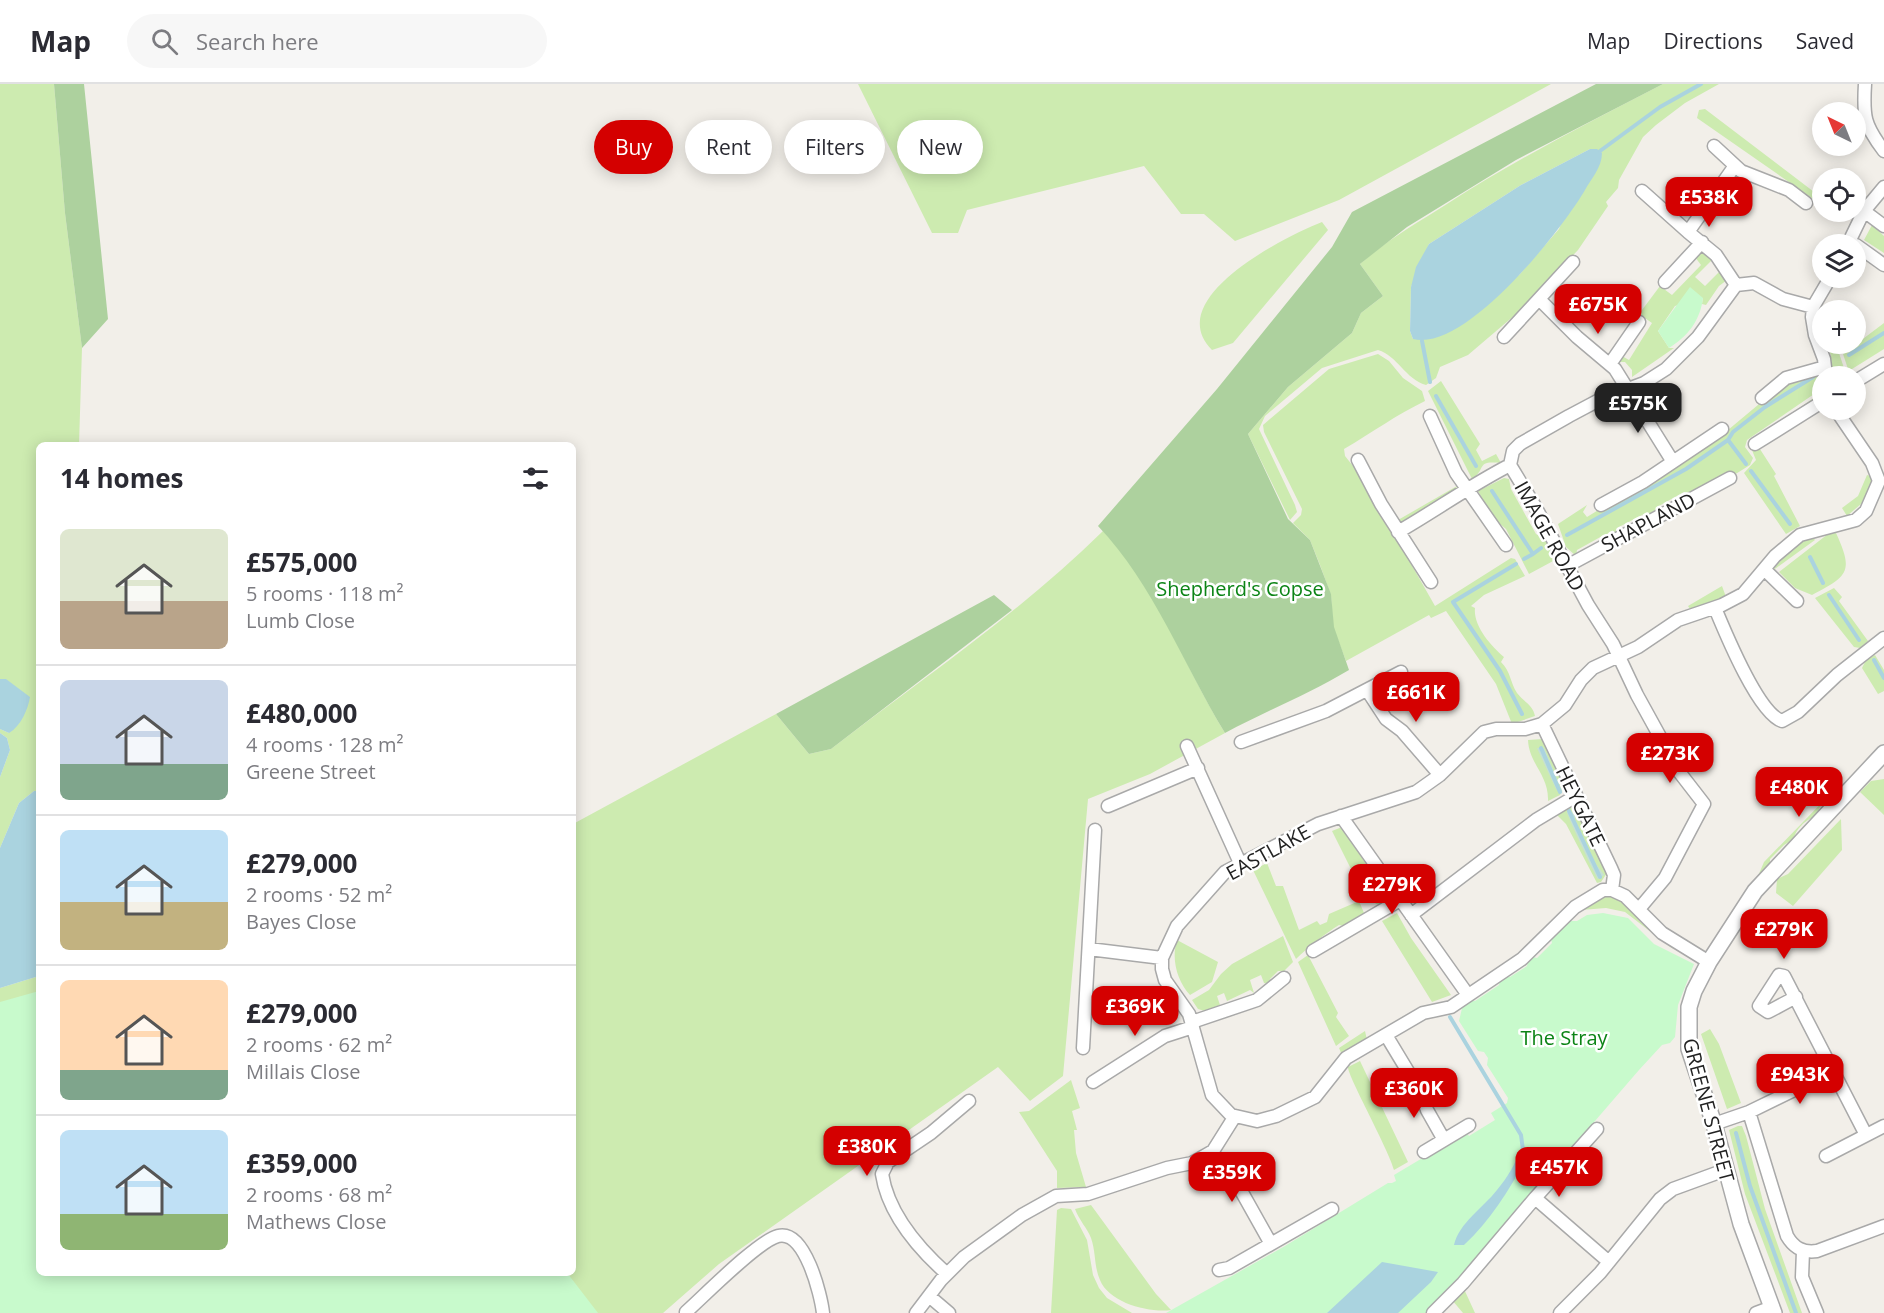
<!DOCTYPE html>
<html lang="en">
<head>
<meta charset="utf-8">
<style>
  :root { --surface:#fff; --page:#f7f7f7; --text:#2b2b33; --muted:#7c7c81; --line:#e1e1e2; --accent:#d40000 }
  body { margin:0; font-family:"Open Sans",sans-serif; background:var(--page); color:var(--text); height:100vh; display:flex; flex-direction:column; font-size:22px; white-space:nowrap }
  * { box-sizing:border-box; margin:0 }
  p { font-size:20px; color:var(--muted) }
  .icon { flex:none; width:33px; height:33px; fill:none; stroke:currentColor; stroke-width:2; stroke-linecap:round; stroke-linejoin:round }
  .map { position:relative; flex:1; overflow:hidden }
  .details { position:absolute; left:36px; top:358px; width:540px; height:834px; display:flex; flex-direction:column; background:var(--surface); border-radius:9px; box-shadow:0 3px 15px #0003 }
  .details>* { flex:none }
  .banner { position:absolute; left:594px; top:36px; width:570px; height:54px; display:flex; gap:12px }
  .needle { width:39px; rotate:317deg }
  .buttons { position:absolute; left:1812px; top:18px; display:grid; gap:12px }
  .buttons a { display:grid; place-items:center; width:54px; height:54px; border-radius:50%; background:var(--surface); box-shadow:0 3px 15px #0003; font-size:30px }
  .price { position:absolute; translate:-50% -51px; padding:0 14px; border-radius:12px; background:var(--accent); color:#fff; font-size:20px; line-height:39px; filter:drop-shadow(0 2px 3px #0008) }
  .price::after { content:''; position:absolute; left:50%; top:36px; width:18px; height:14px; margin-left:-9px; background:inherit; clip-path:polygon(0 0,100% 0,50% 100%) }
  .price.selected { background:#222; color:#fff }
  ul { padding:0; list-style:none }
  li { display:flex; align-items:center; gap:18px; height:150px; padding:0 24px }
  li+li { border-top:2px solid var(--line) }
  li span { display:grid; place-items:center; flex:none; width:168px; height:120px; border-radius:9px; color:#555 }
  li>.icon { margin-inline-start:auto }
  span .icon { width:72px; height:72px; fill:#fffc; stroke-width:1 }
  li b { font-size:26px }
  h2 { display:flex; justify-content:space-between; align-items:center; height:72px; padding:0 24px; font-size:26px }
  .pill { padding:0 21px; border-radius:27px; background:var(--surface); box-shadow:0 3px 15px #0003; font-size:21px; line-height:54px }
  .pill.selected { background:var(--accent); color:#fff }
  header { display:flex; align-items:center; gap:36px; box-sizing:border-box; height:84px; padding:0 30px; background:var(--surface); border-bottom:2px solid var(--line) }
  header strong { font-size:28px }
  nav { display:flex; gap:33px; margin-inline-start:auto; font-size:21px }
  .search { width:420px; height:54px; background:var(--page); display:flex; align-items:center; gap:15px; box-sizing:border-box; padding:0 21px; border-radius:33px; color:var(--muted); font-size:22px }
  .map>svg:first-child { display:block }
  .grass { fill:#cdebb0; fill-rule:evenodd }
  .forest { fill:#add19e }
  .wetland { fill:#c6e0d4 }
  .park { fill:#c8facc }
  .water { fill:#aad3df }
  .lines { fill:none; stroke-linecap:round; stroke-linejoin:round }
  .stream { stroke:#aad3df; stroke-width:4 }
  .minor-casing { stroke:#a9a9a9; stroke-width:15 }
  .tertiary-casing { stroke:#a9a9a9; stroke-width:18 }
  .minor { stroke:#fff; stroke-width:12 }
  .tertiary { stroke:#fff; stroke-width:15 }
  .labels { text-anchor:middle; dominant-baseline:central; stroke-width:5; stroke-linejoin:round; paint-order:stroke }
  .street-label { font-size:20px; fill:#222; stroke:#fff }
  .park-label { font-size:20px; fill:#0c8416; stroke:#fff }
</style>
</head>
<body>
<header>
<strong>Map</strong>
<div class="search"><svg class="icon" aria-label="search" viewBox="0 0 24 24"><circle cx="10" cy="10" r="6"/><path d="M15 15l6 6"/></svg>Search here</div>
<nav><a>Map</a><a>Directions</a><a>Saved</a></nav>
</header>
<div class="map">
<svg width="1884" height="1229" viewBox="0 0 1884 1229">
  <rect width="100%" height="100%" fill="#f2efe9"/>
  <path class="grass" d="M 0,0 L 54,0 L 65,129 L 82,264 L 79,361 L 39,362 L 39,707 L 34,707 L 19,719 L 0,764 L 0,693 L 10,666 L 7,654 L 0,649 L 0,645 L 9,649 L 6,595 L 0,595 Z
    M 858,0 L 1551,0 L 1339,116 L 1235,157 L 1204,130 L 1181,130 L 1144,82 L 967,126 L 958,149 L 932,149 Z
    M 1663,0 L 1719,0 L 1685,19 L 1656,41 L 1643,53 L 1619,96 L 1618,104 L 1606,118 L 1608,122 L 1578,166 L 1522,225 L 1468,271 L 1440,283 L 1436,294 L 1426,301 C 1405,295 1398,272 1378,266 L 1322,284 L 1265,332 L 1259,345 L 1295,421 L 1297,428 L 1290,436 L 1248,350 L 1288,303 L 1352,249 L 1361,229 L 1383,212 L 1360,180 C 1387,156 1417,139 1447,120 C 1516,75 1590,38 1663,0 ZM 1590,65 L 1559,145 L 1519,191 L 1413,255 L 1410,247 L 1411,203 L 1429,160 L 1521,101 Z
    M 1705,25 L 1822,114 L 1822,121 L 1697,34 L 1699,26 Z
    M 1322,138 L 1328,146 L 1233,259 L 1212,266 C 1161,215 1284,153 1322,138 Z
    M 1872,141 L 1884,152 L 1884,169 L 1864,156 Z
    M 1703,163 L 1714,174 L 1695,193 L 1705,202 L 1720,187 L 1716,182 L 1719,180 L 1727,196 L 1719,202 L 1706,221 L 1702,220 L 1703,214 L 1675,222 L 1658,247 L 1669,264 L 1674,264 L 1632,293 L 1632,286 L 1625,278 L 1616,278 L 1622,272 L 1629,276 L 1652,239 L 1639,230 L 1660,202 L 1672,211 L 1701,181 L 1695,173 Z
    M 1884,239 L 1884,265 L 1852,285 L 1848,285 L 1843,270 Z
    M 1824,260 L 1836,260 L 1845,287 L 1828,288 L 1832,284 C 1831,275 1832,266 1824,260 Z
    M 1378,270 L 1389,277 L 1403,294 L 1422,307 L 1425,317 C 1396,331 1373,348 1344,365 L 1345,372 L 1361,392 L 1435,522 L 1511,474 L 1515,475 L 1525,492 L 1484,511 L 1471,522 L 1475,524 C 1473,542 1491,562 1504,573 L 1501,578 C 1511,588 1510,598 1517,609 C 1524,618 1533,621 1535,632 L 1512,640 L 1496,600 L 1446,527 L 1431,534 L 1429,531 L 1346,577 L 1333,543 L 1331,511 L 1320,481 L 1310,456 L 1293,439 L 1301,431 L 1302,425 L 1264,348 L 1263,341 L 1329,285 Z
    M 1819,287 L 1820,306 L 1747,356 L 1745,363 L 1753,374 L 1750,381 L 1734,391 L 1731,388 L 1690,410 L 1684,408 L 1657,423 L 1655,429 L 1650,432 L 1644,430 L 1617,444 L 1615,450 L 1609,453 L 1604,451 L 1577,466 L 1576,472 L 1566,463 L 1558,440 L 1587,421 L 1583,428 L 1587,433 L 1728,346 L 1783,300 Z
    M 1441,297 L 1480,360 L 1476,366 L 1482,377 L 1496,370 L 1501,379 C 1475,376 1487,385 1472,395 L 1428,307 Z
    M 1821,309 L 1822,314 L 1758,362 L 1776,390 L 1774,392 L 1800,442 L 1786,450 L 1744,389 L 1756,376 L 1749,359 Z
    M 1867,391 L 1871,392 L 1874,399 L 1861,420 L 1847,432 L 1842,424 L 1858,412 Z
    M 1504,394 L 1509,395 L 1511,405 L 1536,450 L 1546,455 L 1555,476 L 1529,490 L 1506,445 L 1493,434 L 1478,407 Z
    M 1457,402 L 1455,408 L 1403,439 L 1398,436 Z
    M 1103,447 C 1155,500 1186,585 1225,649 L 1150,690 L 1088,715 L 1063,992 L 1030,1017 L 998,983 L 719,1180 L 663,1229 L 0,1229 L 0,904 L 39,892 L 39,1190 L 573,1190 L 573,740 L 776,630 L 809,670 L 831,665 C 923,594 1021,528 1103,447 Z
    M 1836,449 C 1854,488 1848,492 1812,511 L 1795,504 L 1779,488 L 1828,450 Z
    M 1811,451 L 1815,456 L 1772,487 L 1791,464 Z
    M 1722,502 L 1726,513 L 1690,525 L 1688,522 Z
    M 1834,504 L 1842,513 L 1839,517 L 1868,557 L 1860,564 L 1854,563 L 1815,514 Z
    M 1875,571 L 1884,586 L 1884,607 L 1878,610 L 1862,584 L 1866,576 Z
    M 1543,655 L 1565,702 L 1560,711 L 1548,717 C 1549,691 1529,680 1528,656 Z
    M 1884,695 L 1884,731 L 1860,708 L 1871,697 Z
    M 1839,701 L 1844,703 L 1839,708 L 1834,708 L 1820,723 L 1815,733 C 1806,735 1795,746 1794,755 L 1784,761 L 1770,775 L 1770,780 L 1760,793 L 1758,792 L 1764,778 Z
    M 1569,721 L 1578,726 L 1607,789 L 1601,798 L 1597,799 L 1566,740 L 1555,729 Z
    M 1841,735 L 1842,766 L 1793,822 L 1776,809 L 1777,795 L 1788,790 Z
    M 1342,743 L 1386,811 L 1387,815 L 1381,821 L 1376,820 L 1366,807 L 1355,783 L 1351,785 L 1332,747 Z
    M 1267,779 L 1276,802 L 1283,802 L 1299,846 L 1317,837 L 1320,841 L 1327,838 L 1329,830 L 1359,817 L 1364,829 L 1344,842 L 1339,841 C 1326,849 1307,864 1296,875 L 1253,786 Z
    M 1606,811 L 1623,817 L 1673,865 L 1625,828 L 1606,824 L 1581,826 Z
    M 1397,829 L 1411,854 L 1451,911 L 1432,918 L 1382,837 Z
    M 1283,852 L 1293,878 L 1284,887 L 1278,887 L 1270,895 L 1269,900 L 1264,899 L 1261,891 L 1250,896 L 1254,909 L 1250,906 L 1227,917 L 1224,909 L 1217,912 L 1220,921 L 1205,927 L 1198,925 L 1192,916 L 1209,906 L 1221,890 L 1232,880 Z
    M 1177,856 L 1218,878 L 1212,898 L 1190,911 C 1177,897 1171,875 1177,856 Z
    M 1308,871 L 1338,929 L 1336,933 L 1349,952 L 1336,962 L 1298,878 Z
    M 1710,945 L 1719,960 L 1741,1019 L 1727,1025 L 1701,950 Z
    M 1365,947 L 1367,956 L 1342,971 L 1339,964 Z
    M 1360,977 L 1408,1078 L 1394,1086 C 1389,1066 1347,991 1348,983 Z
    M 1071,996 L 1080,1024 L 1072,1027 L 1077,1046 L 1074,1046 L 1076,1069 L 1086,1103 L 1057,1104 L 1057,1087 L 1019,1028 L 1029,1027 Z
    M 1738,1042 L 1742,1042 L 1746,1052 L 1765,1125 L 1802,1229 L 1790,1229 L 1745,1110 L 1729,1046 Z
    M 1091,1121 L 1156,1210 L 1171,1226 C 1149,1229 1109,1219 1100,1196 C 1094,1183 1096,1168 1091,1154 C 1087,1144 1079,1136 1075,1125 Z
    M 1061,1124 L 1071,1125 L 1087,1156 L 1093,1191 L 1099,1204 L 1107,1214 L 1132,1229 L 1051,1229 L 1057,1126 Z
    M 1464,1205 L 1475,1229 L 1463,1229 L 1452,1216 Z"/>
  <path class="forest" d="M 54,0 L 84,0 L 108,235 L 82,264 L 65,129 Z
    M 1596,0 L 1663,0 L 1516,76 L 1407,143 L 1360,180 L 1383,212 L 1361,229 L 1352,249 L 1288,303 L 1248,350 L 1288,435 L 1310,456 L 1331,510 L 1334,543 L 1349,586 C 1309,610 1266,627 1225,649 C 1183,580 1154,501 1098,442 L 1217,305 L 1332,163 L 1352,128 Z
    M 994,511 L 1012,526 L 831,665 L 809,670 L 776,630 Z"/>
  <path class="wetland" d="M 1537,664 L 1544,664 L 1562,707 L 1559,708 L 1556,705 Z
    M 1570,726 L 1575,731 L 1575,736 L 1596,780 L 1604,791 L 1598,795 C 1594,789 1567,731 1567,728 Z"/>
  <path class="park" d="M 1690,203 L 1703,214 C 1700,237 1688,252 1669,264 L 1658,247 Z
    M 1603,829 L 1628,834 L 1654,860 L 1694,880 L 1678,921 L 1675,953 L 1670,959 L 1662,961 L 1639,986 L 1462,1191 L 1459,1199 L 1428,1229 L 1166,1229 L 1285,1162 L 1388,1099 L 1392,1099 L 1396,1097 L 1394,1091 L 1466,1048 L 1469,1052 L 1495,1036 L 1491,1029 L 1507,1019 L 1508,1014 L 1487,981 L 1488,974 L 1484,968 L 1478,967 L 1459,937 L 1463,920 L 1468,916 L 1475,917 L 1499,901 L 1500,895 L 1506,891 L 1510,893 L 1527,882 L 1528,877 L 1533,873 L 1537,874 L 1552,859 L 1551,855 L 1571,837 L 1577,837 L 1587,831 Z
    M 39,907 L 39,1190 L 568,1190 L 598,1229 L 0,1229 L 0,918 Z"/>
  <path class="water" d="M 1590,65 L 1597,65 L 1602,69 C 1602,83 1591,95 1585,106 C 1561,147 1465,269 1413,255 L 1410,247 L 1411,203 L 1416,183 L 1429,160 L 1521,101 Z
    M 0,595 L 6,595 L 30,613 C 28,625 21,642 9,649 L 0,645 Z
    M 0,649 L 7,654 L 10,666 L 0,693 Z
    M 34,707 L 39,707 L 39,892 L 0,904 L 0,764 L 19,719 Z
    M 1521,1065 L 1525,1068 L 1526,1076 C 1508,1107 1491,1136 1464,1161 L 1454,1161 C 1459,1139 1483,1124 1497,1106 C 1508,1093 1515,1080 1521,1065 Z
    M 1382,1178 L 1438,1188 L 1431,1198 L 1398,1229 L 1327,1229 Z"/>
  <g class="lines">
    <path class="stream" d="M 1600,67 L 1660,23 L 1701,0
      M 1422,257 L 1430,298
      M 1849,271 L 1884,249
      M 1436,312 L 1476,382
      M 1728,356 L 1746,380
      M 1751,387 L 1790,440
      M 1492,407 L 1533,470 L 1541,464
      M 1567,451 L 1686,385 L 1728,356 L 1733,348 L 1765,323 L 1813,293
      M 1810,473 L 1823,499
      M 1524,475 L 1533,470
      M 1516,480 L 1453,518 L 1500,587 L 1522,630
      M 1829,511 L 1859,556
      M 1874,576 L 1884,594
      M 1541,664 L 1560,708
      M 1569,727 L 1600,793
      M 1450,933 L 1521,1051 L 1523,1066
      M 1736,1049 L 1750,1102 L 1796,1229"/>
    <defs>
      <path id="minor" d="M 1865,0 C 1863,32 1864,41 1884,67
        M 1714,62 L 1741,87 L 1789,106 L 1806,119
        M 1734,83 L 1688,148 L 1716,171 L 1736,201
        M 1642,107 L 1688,148
        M 1864,127 L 1884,142
        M 1848,160 L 1864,127 L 1884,103
        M 1856,161 L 1884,181
        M 1665,198 L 1702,158
        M 1540,216 L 1577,253 L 1615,285 L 1673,378
        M 1504,253 L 1573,178
        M 1610,280 L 1639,238
        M 1826,292 L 1824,275 L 1815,251 L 1812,233 L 1813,223 L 1830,194
        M 1856,297 L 1884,280
        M 1762,314 L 1786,294 L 1825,283
        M 1430,332 L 1456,389 L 1506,461
        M 1755,360 L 1822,318
        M 1358,376 L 1381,420 L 1431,498
        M 1601,421 L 1643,398 L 1722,345
        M 1398,448 C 1436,426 1471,401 1510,381
        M 1567,482 L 1730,394
        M 1765,486 L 1797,517
        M 1715,524 C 1725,548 1758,629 1782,637 L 1798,628 L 1837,591 L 1884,554
        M 1367,606 L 1386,635 L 1402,647 L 1440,691
        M 1542,640 L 1611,784 L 1614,791 L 1612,806
        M 1241,658 L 1326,627 L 1401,588
        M 1187,662 L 1240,779
        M 1108,722 L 1198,684
        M 1341,732 L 1468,911
        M 1639,825 L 1665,794 L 1704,720 L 1680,689 L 1637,611 L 1613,560 L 1588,521 L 1536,424 L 1510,381 L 1513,367 L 1520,360 L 1569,332 L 1601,315 L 1644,299 L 1666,285 L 1698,253 L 1736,201 L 1754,199 L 1783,215 L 1813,223
        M 1411,831 L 1536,736 L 1576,712
        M 1089,865 L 1162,874
        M 1313,867 L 1400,816
        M 1709,878 L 1662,849 L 1625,812 L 1612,806 L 1603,806 L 1575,823 L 1522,875 L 1451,923 L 1423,929 L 1346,974 L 1315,1013 L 1276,1032 L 1257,1037 L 1231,1031 L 1212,1011 L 1189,930 L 1165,896 L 1162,885 L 1162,874 L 1177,842 L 1225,788 L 1318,740 L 1416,708 L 1440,691 L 1484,648 L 1496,645 L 1525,645 L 1542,640 L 1565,621 L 1581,596 L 1593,584 L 1638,563 L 1678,536 L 1722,521 L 1743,510 L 1775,472 L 1800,451 L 1856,436 L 1866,427 L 1879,397 L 1872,379 L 1836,326
        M 1796,913 L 1768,928 L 1759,922 L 1779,891 L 1784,892 L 1833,987
        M 1192,938 L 1257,916 L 1284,894
        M 1386,951 L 1421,1009 L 1427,1026 L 1444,1056 L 1469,1041
        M 1083,964 L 1095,746
        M 1093,998 L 1165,952 L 1193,943
        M 1749,1028 L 1787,1152 C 1794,1164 1803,1169 1817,1167 L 1884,1142
        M 1714,1040 L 1749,1028 L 1833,987 L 1866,1051
        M 1597,1045 L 1535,1114 L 1609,1178
        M 1424,1068 L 1444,1056
        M 1210,1070 L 1220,1086 L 1239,1103 L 1271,1160
        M 1826,1072 L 1884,1042
        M 1803,1167 L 1802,1193 L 1817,1229
        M 1219,1186 L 1229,1184 L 1332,1125
        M 947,1190 C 919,1165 888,1129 882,1090 L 888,1078 L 931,1049 L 969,1017
        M 929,1212 L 949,1229
        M 686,1228 C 704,1212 758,1157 778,1152 C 805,1145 821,1211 823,1229
        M 916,1229 L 941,1196 L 964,1173 L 1022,1131 L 1056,1112 L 1088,1110 L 1167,1084 L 1192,1079 L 1213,1067 L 1235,1032
        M 1433,1229 L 1463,1199 L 1535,1114
        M 1560,1229 L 1600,1189 L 1660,1115 L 1673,1105 L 1725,1086
        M 1756,1229 L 1772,1223"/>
      <path id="tertiary" d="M 1774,1229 L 1741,1140 L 1714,1040 L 1689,965 L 1689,923 L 1694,907 L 1709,878 L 1755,807 L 1884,669"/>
    </defs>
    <use href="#minor" class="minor-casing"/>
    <use href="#tertiary" class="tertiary-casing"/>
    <use href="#minor" class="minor"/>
    <use href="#tertiary" class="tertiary"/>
  </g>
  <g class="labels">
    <g class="street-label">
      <text transform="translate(1648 438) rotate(-28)">SHAPLAND</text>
      <text transform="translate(1550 452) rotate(61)">IMAGE ROAD</text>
      <text transform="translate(1581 722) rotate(64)">HEYGATE</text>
      <text transform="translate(1268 768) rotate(-29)">EASTLAKE</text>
      <text transform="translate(1709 1026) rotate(75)">GREENE STREET</text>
    </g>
    <g class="park-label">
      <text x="1240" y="504">Shepherd's Copse</text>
      <text x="1564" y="953">The Stray</text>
    </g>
  </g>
</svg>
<div class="buttons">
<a><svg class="needle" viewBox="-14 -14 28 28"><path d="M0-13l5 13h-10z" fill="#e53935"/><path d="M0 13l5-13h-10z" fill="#7c7c81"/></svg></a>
<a><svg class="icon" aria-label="locate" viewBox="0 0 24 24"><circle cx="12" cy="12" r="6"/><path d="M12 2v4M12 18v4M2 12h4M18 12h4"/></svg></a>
<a><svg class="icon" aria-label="layers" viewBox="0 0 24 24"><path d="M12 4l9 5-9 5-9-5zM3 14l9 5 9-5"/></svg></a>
<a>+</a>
<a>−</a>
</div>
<b class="price" style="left:1709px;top:144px">£538K</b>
<b class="price" style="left:1598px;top:251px">£675K</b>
<b class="price selected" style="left:1638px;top:350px">£575K</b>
<b class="price" style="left:1416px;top:639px">£661K</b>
<b class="price" style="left:1670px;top:700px">£273K</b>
<b class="price" style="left:1799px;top:734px">£480K</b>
<b class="price" style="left:1392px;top:831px">£279K</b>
<b class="price" style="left:1784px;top:876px">£279K</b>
<b class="price" style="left:1135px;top:953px">£369K</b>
<b class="price" style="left:1800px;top:1021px">£943K</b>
<b class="price" style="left:1414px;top:1035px">£360K</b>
<b class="price" style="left:867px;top:1093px">£380K</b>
<b class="price" style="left:1559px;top:1114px">£457K</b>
<b class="price" style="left:1232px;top:1119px">£359K</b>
<div class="banner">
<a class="pill selected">Buy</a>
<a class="pill">Rent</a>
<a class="pill">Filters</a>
<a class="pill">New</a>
</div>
<section class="details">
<h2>14 homes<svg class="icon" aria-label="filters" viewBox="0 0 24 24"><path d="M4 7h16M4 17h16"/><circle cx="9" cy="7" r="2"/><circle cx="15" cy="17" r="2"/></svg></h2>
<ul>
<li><span style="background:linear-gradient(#dfe7d0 60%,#b9a48a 0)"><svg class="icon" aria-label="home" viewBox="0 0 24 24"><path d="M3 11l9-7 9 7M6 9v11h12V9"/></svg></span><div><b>£575,000</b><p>5 rooms · 118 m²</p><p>Lumb Close</p></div></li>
<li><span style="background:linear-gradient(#c9d6e8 70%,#7fa58c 0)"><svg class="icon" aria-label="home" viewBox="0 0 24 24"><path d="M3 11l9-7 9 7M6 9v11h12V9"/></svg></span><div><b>£480,000</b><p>4 rooms · 128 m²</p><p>Greene Street</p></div></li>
<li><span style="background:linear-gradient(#bfe0f5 60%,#c2b280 0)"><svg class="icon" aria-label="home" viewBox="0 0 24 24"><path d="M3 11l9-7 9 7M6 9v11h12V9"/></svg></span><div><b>£279,000</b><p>2 rooms · 52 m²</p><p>Bayes Close</p></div></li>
<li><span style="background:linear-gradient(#ffd9b3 75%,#7fa58c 0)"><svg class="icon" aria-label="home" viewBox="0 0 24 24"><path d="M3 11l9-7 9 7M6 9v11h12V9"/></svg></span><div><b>£279,000</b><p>2 rooms · 62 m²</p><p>Millais Close</p></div></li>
<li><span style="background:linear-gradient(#bfe0f5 70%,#8fb573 0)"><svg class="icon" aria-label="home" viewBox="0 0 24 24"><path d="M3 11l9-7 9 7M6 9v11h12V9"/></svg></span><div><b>£359,000</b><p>2 rooms · 68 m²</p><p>Mathews Close</p></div></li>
</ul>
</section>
</div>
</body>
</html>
